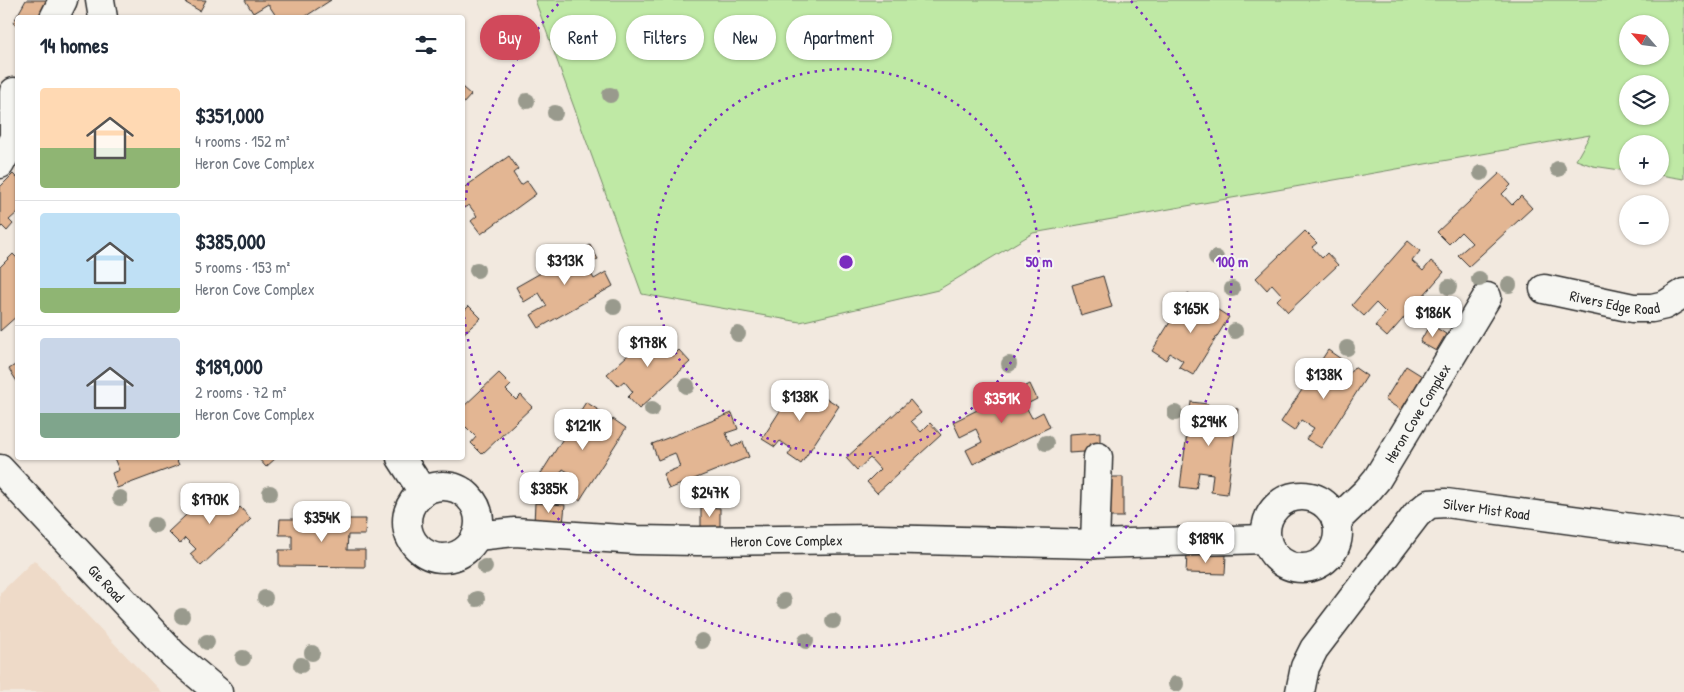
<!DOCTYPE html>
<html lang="en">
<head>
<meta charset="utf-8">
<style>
  :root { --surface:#fff; --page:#f2f2f3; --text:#1f2937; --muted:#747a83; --line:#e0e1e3; --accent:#d1495b }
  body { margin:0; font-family:"Patrick Hand",sans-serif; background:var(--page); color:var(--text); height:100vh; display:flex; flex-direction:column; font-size:19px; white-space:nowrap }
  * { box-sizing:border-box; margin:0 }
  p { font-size:16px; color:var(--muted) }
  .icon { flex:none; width:28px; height:28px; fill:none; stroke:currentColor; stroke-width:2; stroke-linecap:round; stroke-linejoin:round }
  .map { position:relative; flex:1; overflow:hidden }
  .details { position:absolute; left:15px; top:15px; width:450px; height:445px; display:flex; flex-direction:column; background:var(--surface); border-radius:5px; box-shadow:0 1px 4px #0004 }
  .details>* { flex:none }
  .hud { position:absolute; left:480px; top:15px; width:475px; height:45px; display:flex; gap:10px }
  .needle { width:32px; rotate:298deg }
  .fabs { position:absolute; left:1619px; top:15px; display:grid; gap:10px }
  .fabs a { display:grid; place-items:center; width:50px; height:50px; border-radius:50%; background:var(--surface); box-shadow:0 1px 4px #0004; font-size:25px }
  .price { position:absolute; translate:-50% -42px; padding:0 11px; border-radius:10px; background:#fff; color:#222; font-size:16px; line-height:32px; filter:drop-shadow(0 1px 2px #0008) }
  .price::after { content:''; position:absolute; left:50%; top:30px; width:15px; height:11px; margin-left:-8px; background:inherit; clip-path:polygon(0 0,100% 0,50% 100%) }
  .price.active { background:var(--accent); color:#fff }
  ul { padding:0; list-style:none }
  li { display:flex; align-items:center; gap:15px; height:125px; padding:0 25px }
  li+li { border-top:1px solid var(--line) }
  li span { display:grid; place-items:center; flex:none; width:140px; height:100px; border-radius:5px; color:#555 }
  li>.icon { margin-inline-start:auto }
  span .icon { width:60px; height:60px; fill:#fffc; stroke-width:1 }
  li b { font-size:21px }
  h2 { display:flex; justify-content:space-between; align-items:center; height:60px; padding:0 25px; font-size:21px }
  .tag { padding:0 18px; border-radius:22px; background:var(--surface); box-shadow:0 1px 4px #0004; font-size:18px; line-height:45px }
  .tag.active { background:var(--accent); color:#fff }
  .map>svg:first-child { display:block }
  .built { fill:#eedac8 }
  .green { fill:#bfe9a5; stroke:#758a68; fill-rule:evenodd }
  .building { fill:#e3b693; stroke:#2b2b2b }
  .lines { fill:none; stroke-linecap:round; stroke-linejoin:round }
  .minor-casing { stroke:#2b2b2b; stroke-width:31 }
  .minor { stroke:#f6f6f2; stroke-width:28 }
  .tree { fill:#999a8d }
  .ring { fill:none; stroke:#7b2cbf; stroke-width:2.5; stroke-dasharray:2.5 5 }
  .labels { text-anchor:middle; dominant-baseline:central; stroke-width:4; stroke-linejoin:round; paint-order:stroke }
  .street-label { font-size:15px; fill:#2b2b2b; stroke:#f6f6f2 }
  .centre { fill:#7b2cbf; stroke:#f6f6f2; stroke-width:2.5 }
  .ring-label { font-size:15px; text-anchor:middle; font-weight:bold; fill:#7b2cbf; stroke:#f6f6f2; stroke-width:4; stroke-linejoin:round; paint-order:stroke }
</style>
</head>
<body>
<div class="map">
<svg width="1684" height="692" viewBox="0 0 1684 692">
  <rect width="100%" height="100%" fill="#f2e9df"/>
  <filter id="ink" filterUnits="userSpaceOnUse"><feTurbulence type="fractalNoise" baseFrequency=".02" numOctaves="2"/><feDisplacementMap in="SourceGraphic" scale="10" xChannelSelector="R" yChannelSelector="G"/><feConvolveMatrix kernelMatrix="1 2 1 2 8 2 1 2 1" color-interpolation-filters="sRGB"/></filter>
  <g filter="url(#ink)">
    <path class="built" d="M 34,560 L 161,692 L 0,692 L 0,593 Z"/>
    <path class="green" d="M 535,0 L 1684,0 L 1684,179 L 1660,175 L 1660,144 L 1628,144 L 1627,171 L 1593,166 L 1576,160 L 1590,135 L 1033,233 L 938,290 L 800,322 L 642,294 ZM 1628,24 L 1660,24 L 1660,56 L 1628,56 ZM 1628,84 L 1660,84 L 1660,116 L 1628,116 Z"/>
    <path class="building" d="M 26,0 L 48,0 L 38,18 L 18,18 L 18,26 L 13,23 Z
      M 188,0 L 206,0 L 200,11 L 186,3 Z
      M 245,0 L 331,0 L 303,18 L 273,18 L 276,16 L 268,4 L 253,13 Z
      M 462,87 L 471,95 L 462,105 Z
      M 509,156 L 518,169 L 513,173 L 521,185 L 527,181 L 536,194 L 481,234 L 471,221 L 477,216 L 469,205 L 462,209 L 462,189 Z
      M 1500,173 L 1511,185 L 1502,194 L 1512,205 L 1521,196 L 1532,208 L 1469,266 L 1458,255 L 1472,243 L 1461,232 L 1449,244 L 1437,232 Z
      M 13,174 L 18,179 L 18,212 L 9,220 L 13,224 L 7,231 L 2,226 L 0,228 L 0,187 Z
      M 1305,231 L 1317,243 L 1312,247 L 1322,258 L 1327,253 L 1338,265 L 1288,312 L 1277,300 L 1282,295 L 1272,284 L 1267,290 L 1256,278 Z
      M 1408,241 L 1420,251 L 1412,261 L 1423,271 L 1431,261 L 1444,272 L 1387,337 L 1375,326 L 1386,313 L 1376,303 L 1364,316 L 1352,305 Z
      M 590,245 L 598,259 L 587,266 L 594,279 L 606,272 L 613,286 L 539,328 L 531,315 L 547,306 L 539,293 L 524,302 L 516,287 Z
      M 13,254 L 18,259 L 18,273 L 15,275 L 18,278 L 18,315 L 0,331 L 0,267 Z
      M 1103,276 L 1112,307 L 1081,316 L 1072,285 Z
      M 1188,293 L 1202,301 L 1199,308 L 1211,315 L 1215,308 L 1229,317 L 1193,375 L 1179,367 L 1183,361 L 1170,353 L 1166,360 L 1152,351 Z
      M 469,306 L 481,318 L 462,335 L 462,313 Z
      M 1430,324 L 1446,334 L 1436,351 L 1420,342 Z
      M 658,328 L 669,340 L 664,345 L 673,356 L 679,350 L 690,362 L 639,409 L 628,397 L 633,392 L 624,381 L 618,386 L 607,374 Z
      M 1328,350 L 1341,359 L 1331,374 L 1344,382 L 1354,367 L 1367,376 L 1321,448 L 1306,439 L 1314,428 L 1301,420 L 1294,431 L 1281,422 Z
      M 18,363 L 18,383 L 9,369 Z
      M 1406,366 L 1422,376 L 1401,410 L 1385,400 Z
      M 499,373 L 511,385 L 506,390 L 516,400 L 521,395 L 532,407 L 482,454 L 471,443 L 476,437 L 466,427 L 462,430 L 462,408 Z
      M 799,381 L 813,390 L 810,396 L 821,404 L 826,398 L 839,406 L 801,464 L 788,455 L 792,449 L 780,441 L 775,447 L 762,439 Z
      M 1030,384 L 1037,399 L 1025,405 L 1032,418 L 1043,412 L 1050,427 L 973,464 L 966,450 L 982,442 L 976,429 L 960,437 L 953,422 Z
      M 910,400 L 921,413 L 911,421 L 921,432 L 930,423 L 941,435 L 877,493 L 867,482 L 880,469 L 870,458 L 857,470 L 846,458 Z
      M 586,402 L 600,411 L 593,422 L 605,430 L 613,419 L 626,428 L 580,500 L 566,492 L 576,477 L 563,469 L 553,484 L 540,475 Z
      M 1191,402 L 1208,404 L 1206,417 L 1221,419 L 1223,406 L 1238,409 L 1227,494 L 1211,492 L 1213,474 L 1199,472 L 1196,489 L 1180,487 Z
      M 732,413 L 738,429 L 726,433 L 732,447 L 743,442 L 749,457 L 669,489 L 663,474 L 680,467 L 675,453 L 658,460 L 652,444 Z
      M 1100,432 L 1100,451 L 1069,453 L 1069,434 Z
      M 114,458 L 176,458 L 179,465 L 117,488 L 112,473 L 119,470 Z
      M 258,458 L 276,458 L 266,467 Z
      M 1104,477 L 1123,477 L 1123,517 L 1104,517 Z
      M 218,485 L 230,497 L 225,502 L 235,512 L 240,507 L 251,519 L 201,566 L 190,554 L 196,549 L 185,538 L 180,544 L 168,532 Z
      M 535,503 L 565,505 L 563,524 L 534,523 Z
      M 701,507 L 720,508 L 720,528 L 701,528 Z
      M 280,519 L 366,519 L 365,535 L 348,535 L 347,550 L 365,550 L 365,567 L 279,566 L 279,550 L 292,550 L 292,535 L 279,535 Z
      M 1187,554 L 1226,555 L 1225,574 L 1186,573 Z"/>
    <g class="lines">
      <defs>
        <g id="minor">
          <path d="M 100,0 L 103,18"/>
          <path d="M 54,18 L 63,0"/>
          <path d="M 0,164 L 14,138 L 14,92"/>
          <path id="s1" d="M 1544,289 L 1633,308 L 1652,308 L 1665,305 L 1684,293"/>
          <path d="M 401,458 L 423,492"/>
          <path id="s2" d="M 0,469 L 174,655 L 218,692"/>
          <circle cx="443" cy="522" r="36"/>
          <circle cx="1302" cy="532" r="36"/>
          <path id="s3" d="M 1336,521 L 1367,491 L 1377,479 L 1487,297"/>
          <path id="s4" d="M 477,536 L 515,532 L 637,540 L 698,541 L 876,539 L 1095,544 L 1266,539"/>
          <path d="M 1095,544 L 1098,457"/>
          <path id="s5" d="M 1300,692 L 1305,667 L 1314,649 L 1417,514 L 1429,504 L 1446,503 L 1684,535"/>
        </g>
      </defs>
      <use href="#minor" class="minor-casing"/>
      <use href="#minor" class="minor"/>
    </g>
    <g class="tree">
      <circle cx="610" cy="95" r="8"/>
      <circle cx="527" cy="101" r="8"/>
      <circle cx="555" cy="113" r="8"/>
      <circle cx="1558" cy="169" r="8"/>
      <circle cx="1481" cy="173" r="8"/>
      <circle cx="1216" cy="258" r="8"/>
      <circle cx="477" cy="270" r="8"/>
      <circle cx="1479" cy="279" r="8"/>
      <circle cx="1509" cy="285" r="8"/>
      <circle cx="1449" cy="287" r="8"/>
      <circle cx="1232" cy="289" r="8"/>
      <circle cx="614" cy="307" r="8"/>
      <circle cx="1235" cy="331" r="8"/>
      <circle cx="738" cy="334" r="8"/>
      <circle cx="1347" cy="348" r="8"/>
      <circle cx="1009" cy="364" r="8"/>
      <circle cx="1305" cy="369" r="8"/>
      <circle cx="687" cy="386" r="8"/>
      <circle cx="652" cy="409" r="8"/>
      <circle cx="1175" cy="413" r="8"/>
      <circle cx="1046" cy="443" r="8"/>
      <circle cx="270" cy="493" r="8"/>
      <circle cx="120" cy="498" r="8"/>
      <circle cx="155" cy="525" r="8"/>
      <circle cx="485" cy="567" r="8"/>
      <circle cx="265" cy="598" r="8"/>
      <circle cx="477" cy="599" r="8"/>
      <circle cx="784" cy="601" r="8"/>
      <circle cx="182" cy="616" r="8"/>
      <circle cx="833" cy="621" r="8"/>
      <circle cx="702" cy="641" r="8"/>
      <circle cx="806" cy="641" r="8"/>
      <circle cx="207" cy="642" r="8"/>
      <circle cx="312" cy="653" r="8"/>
      <circle cx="243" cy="658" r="8"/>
      <circle cx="301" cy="665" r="8"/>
      <circle cx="1176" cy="684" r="8"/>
    </g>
  </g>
  <g class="ring">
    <circle cx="846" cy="262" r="193"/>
    <path d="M463 215A386 386 0 0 1 561 1M1131 1A386 386 0 1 1 463 309"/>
  </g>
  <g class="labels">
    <g class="street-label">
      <text stroke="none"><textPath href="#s1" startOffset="72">Rivers Edge Road</textPath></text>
      <text stroke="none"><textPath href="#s3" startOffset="136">Heron Cove Complex</textPath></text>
      <text stroke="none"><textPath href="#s5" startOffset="289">Silver Mist Road</textPath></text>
      <text stroke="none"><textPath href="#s4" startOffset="310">Heron Cove Complex</textPath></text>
      <text stroke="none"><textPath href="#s2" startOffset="156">Gie Road</textPath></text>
    </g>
  </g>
  <circle cx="846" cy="262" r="8" class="centre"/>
  <g class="ring-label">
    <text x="1039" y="267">50 m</text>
    <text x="1232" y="267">100 m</text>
  </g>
</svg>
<div class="fabs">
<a><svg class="needle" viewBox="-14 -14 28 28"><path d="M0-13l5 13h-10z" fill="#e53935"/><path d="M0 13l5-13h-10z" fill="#747a83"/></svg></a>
<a><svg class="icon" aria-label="layers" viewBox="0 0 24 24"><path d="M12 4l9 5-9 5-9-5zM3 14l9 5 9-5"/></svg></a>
<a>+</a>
<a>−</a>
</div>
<b class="price" style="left:565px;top:286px">$313K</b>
<b class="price" style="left:1191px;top:334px">$165K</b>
<b class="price" style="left:1433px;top:338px">$186K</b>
<b class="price" style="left:648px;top:368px">$178K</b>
<b class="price" style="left:1324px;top:400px">$138K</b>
<b class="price" style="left:800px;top:422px">$138K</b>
<b class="price active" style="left:1002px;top:424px">$351K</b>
<b class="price" style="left:1209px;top:447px">$294K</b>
<b class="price" style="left:583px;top:451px">$121K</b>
<b class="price" style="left:549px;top:514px">$385K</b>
<b class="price" style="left:710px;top:518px">$247K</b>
<b class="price" style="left:210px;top:525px">$170K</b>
<b class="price" style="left:322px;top:543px">$354K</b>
<b class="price" style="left:1206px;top:564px">$189K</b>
<div class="hud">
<a class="tag active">Buy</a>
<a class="tag">Rent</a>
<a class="tag">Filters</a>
<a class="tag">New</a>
<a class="tag">Apartment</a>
</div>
<section class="details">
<h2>14 homes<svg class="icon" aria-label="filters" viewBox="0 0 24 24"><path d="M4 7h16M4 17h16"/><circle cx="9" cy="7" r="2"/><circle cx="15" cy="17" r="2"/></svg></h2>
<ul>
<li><span style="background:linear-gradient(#ffd9b3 60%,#8fb573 0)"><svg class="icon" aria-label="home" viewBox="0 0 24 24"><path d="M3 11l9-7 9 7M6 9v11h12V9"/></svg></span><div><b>$351,000</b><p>4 rooms · 152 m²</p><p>Heron Cove Complex</p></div></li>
<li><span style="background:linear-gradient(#bfe0f5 75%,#8fb573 0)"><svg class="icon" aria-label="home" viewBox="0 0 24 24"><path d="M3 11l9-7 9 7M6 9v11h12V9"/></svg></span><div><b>$385,000</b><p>5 rooms · 153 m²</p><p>Heron Cove Complex</p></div></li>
<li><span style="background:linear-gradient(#c9d6e8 75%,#7fa58c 0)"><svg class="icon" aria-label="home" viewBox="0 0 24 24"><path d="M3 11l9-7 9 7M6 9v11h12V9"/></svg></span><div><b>$189,000</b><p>2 rooms · 72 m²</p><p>Heron Cove Complex</p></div></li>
</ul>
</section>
</div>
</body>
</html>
